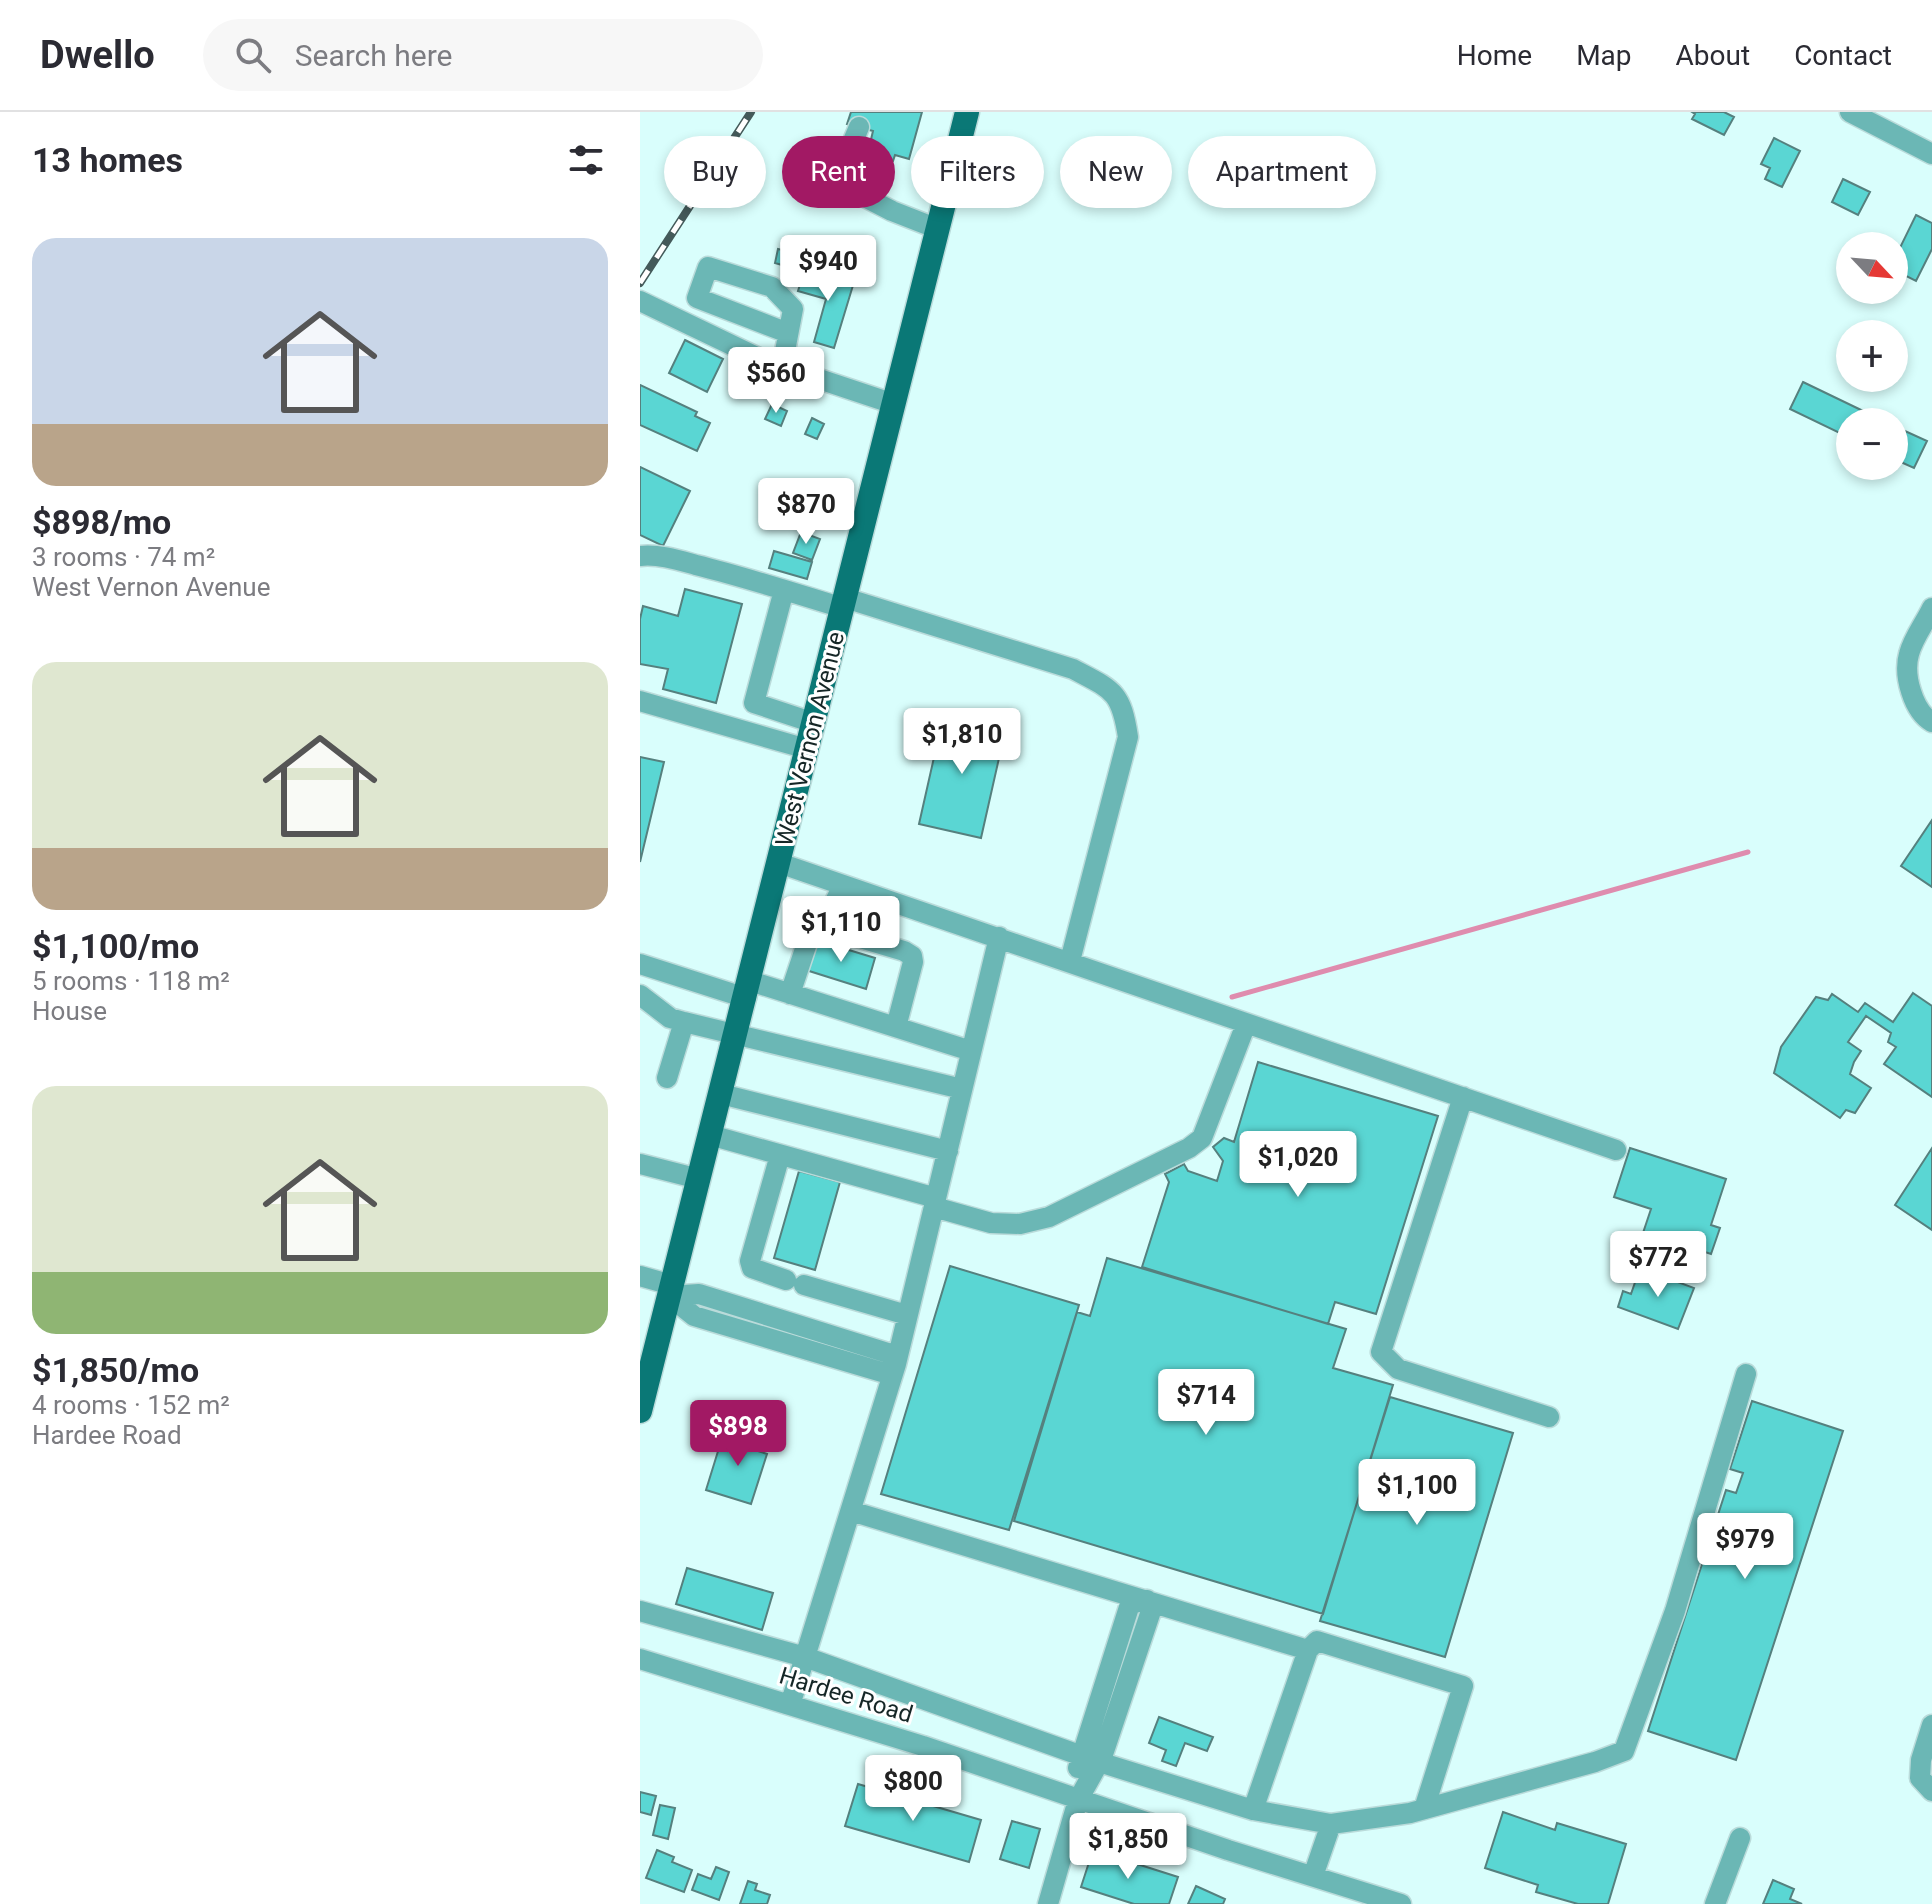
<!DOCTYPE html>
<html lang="en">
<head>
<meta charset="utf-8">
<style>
  :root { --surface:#fff; --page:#f7f7f7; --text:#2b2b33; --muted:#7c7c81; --line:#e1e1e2; --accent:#a21964 }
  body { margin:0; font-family:Roboto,sans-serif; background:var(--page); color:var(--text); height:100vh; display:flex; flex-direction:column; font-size:30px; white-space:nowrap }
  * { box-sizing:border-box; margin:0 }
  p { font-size:26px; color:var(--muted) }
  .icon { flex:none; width:44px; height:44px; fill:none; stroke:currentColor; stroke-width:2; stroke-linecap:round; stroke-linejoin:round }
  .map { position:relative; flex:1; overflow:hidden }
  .side { display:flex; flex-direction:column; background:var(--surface); width:640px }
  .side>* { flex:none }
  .hud { position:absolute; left:24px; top:24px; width:760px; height:72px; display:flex; gap:16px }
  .needle { width:52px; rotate:116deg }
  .fabs { position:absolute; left:1196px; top:120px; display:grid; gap:16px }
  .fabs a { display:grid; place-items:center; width:72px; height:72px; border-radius:50%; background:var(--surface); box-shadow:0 4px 12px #0003; font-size:40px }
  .price { position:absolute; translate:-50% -68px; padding:0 18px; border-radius:8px; background:#fff; color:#222; font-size:26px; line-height:52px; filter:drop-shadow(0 2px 4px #0008) }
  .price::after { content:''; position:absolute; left:50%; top:48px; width:24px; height:18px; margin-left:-12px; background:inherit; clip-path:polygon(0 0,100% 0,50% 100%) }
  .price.active { background:var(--accent); color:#fff }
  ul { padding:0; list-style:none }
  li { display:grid; align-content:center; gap:16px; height:424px; padding:0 32px }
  li span { display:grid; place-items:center; height:248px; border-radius:24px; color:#555 }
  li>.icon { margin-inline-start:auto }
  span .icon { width:144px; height:144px; fill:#fffc; stroke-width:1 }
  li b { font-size:34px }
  h2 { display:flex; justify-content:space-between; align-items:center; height:96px; padding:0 32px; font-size:34px }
  .tag { padding:0 28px; border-radius:36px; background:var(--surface); box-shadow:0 4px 12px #0003; font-size:28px; line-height:72px }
  .tag.active { background:var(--accent); color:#fff }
  header { display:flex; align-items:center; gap:48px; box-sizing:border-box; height:112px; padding:0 40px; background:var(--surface); border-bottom:2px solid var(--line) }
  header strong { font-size:38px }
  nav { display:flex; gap:44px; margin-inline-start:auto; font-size:28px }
  .search { width:560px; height:72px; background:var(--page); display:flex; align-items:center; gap:20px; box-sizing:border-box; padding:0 28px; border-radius:44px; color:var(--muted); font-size:30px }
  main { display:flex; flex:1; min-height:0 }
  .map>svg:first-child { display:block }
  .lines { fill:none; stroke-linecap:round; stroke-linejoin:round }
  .stream { stroke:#df8cae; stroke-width:5 }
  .building { fill:#5ad6d3; stroke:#55807e; stroke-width:2 }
  .minor-casing { stroke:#badbda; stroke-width:23 }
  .major-casing { stroke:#badbda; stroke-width:27 }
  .minor { stroke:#6bb7b5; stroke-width:20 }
  .major { stroke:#0a7876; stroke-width:24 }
  .rail-casing { stroke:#445a5a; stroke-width:8 }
  .rail { stroke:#fff; stroke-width:5; stroke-dasharray:15; stroke-linecap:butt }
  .labels { text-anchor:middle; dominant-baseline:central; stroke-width:6; stroke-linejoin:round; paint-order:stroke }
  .street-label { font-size:24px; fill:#152626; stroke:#fff }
</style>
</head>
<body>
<header>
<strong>Dwello</strong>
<div class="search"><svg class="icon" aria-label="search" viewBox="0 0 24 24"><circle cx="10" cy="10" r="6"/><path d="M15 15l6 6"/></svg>Search here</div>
<nav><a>Home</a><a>Map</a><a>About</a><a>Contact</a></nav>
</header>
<main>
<section class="side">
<h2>13 homes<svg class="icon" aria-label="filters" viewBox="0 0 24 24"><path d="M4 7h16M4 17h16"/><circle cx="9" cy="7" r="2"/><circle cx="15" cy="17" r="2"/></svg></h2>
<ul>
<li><span style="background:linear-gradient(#c9d6e8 75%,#b9a48a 0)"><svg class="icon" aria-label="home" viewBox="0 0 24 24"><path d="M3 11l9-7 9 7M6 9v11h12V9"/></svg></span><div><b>$898/mo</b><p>3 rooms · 74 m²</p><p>West Vernon Avenue</p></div></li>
<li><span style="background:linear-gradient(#dfe7d0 75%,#b9a48a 0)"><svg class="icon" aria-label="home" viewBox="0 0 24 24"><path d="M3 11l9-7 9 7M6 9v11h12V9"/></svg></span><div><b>$1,100/mo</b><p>5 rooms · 118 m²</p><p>House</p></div></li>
<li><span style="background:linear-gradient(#dfe7d0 75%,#8fb573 0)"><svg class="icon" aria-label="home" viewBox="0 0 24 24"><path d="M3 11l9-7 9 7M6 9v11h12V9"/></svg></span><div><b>$1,850/mo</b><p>4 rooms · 152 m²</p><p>Hardee Road</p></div></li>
</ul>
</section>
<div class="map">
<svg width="1292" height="1792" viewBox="0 0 1292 1792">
  <rect width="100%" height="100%" fill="#d9fefc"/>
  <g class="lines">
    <path class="stream" d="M 592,885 L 1108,740"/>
  </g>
  <path class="building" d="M 211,0 L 282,0 L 269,47 L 255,43 L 253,49 L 239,45 L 241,39 L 229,36 L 233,19 L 207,12 Z
    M 1052,0 L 1084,0 L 1094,5 L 1084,23 L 1052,7 L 1055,2 Z
    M 1134,26 L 1160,39 L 1142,75 L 1125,67 L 1130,56 L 1121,52 Z
    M 1203,67 L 1230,80 L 1218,103 L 1192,90 Z
    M 1276,103 L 1292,111 L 1292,137 L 1276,169 L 1254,158 L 1254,148 Z
    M 138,137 L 160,142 L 156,157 L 135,151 Z
    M 165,156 L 214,170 L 194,236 L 174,230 L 186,187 L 158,179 Z
    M 45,228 L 83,247 L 67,280 L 29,261 Z
    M 1163,270 L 1246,310 L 1210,310 L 1210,326 L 1150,297 Z
    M 0,273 L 57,300 L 55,304 L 70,311 L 57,339 L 0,313 Z
    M 132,292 L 147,299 L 141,314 L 125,307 Z
    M 172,306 L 184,312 L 177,327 L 165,322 Z
    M 1254,314 L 1287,329 L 1274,356 L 1254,347 Z
    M 0,355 L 50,379 L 23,434 L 0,423 Z
    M 161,420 L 180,427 L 172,448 L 153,441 Z
    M 134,439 L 172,450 L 167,467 L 129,456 Z
    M 45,477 L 102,492 L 76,591 L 23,577 L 28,557 L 0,552 L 0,507 L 3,494 L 38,504 Z
    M 304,601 L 366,615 L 341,726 L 279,712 Z
    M 0,645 L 24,650 L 0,750 Z
    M 1292,708 L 1292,775 L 1261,754 Z
    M 176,828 L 235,846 L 226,877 L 166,858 Z
    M 1273,881 L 1292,894 L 1292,985 L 1244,952 L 1256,935 L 1248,930 L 1251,921 L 1226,904 L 1208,930 L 1221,939 L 1214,950 L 1210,962 L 1231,976 L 1215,1001 L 1206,998 L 1200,1006 L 1134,961 L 1141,935 L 1176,885 L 1188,888 L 1192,882 L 1218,900 L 1225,891 L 1253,910 Z
    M 618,950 L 798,1004 L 736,1202 L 695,1190 L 688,1212 L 502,1155 L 529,1070 L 525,1062 L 544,1052 L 548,1059 L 577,1069 L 583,1049 L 573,1035 L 584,1026 L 594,1030 Z
    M 990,1036 L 1086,1067 L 1071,1113 L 1080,1116 L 1071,1142 L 1056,1137 L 1047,1163 L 995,1145 L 1011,1097 L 974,1085 Z
    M 1292,1036 L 1292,1118 L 1255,1093 Z
    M 159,1059 L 200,1070 L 175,1158 L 134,1146 Z
    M 467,1146 L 706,1217 L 693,1256 L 753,1273 L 683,1502 L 374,1409 L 437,1200 L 450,1204 Z
    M 310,1154 L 439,1193 L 369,1418 L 241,1382 Z
    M 1000,1156 L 1054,1176 L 1038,1217 L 978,1195 L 983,1179 L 991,1182 Z
    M 750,1285 L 873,1321 L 805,1545 L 680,1509 Z
    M 1112,1289 L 1203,1319 L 1096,1648 L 1008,1619 L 1086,1378 L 1096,1381 L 1103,1361 L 1090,1357 Z
    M 95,1312 L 115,1318 L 109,1336 L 127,1342 L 111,1392 L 66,1378 L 79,1336 L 87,1339 Z
    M 47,1456 L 133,1481 L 122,1518 L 36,1492 Z
    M 519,1605 L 573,1625 L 567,1639 L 545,1631 L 536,1654 L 522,1649 L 526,1638 L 509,1631 Z
    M 218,1672 L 341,1708 L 329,1750 L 205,1714 Z
    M 0,1680 L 16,1684 L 11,1703 L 0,1700 Z
    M 20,1693 L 35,1696 L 28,1727 L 13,1723 Z
    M 863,1700 L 915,1718 L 917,1711 L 986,1732 L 968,1792 L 938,1792 L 896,1780 L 898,1773 L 845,1756 Z
    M 372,1709 L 400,1717 L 389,1756 L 360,1747 Z
    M 17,1738 L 34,1745 L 32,1750 L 52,1758 L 44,1780 L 6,1766 Z
    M 453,1738 L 538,1765 L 529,1792 L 494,1792 L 441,1775 Z
    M 76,1755 L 89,1760 L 79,1788 L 52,1778 L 58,1762 L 71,1767 Z
    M 1133,1768 L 1154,1777 L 1150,1787 L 1162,1792 L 1123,1792 Z
    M 108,1769 L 117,1772 L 115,1778 L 130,1783 L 127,1792 L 100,1792 Z
    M 556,1774 L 585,1787 L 583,1792 L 548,1792 Z"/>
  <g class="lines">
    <defs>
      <path id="minor" d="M 1210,0 L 1292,42
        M 219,15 L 211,34 L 190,67 L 252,99 L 298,117
        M 0,189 L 125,249 L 254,292
        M 142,255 L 153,197 L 132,175 L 68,155 L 57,186 L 148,221
        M 0,444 C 19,442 38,448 56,453 C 105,465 154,481 203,496
        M 144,478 L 114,591 L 174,611
        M 205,486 L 433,557 C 473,578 481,579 488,625 L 430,849
        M 1292,496 C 1285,511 1273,526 1269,542 C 1263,563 1273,599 1292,610
        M 0,589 L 167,637
        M 139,751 L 976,1038
        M 203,773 L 183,815 L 264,839 L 272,844 L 273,850 L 256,915
        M 359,825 L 256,1252 L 165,1545 L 459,1650 L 613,1698 L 691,1712
        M 0,852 L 106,886
        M 110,869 L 331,939
        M 150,882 L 169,825 L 174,819 L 183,815
        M 0,883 L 30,906 L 44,910 L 322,977
        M 27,966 L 44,910
        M 81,982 L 308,1039
        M 823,985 L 741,1240 L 758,1257 L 909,1305
        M 70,1023 L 296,1086
        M 140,1043 L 110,1149 L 112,1156 L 146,1168
        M 0,1052 L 59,1067
        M 294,1095 L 351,1111 L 380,1112 L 409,1105 L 549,1036 L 562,1026 L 606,912
        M 0,1164 L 32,1173
        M 164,1173 L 267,1203
        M 59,1182 L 251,1242 L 256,1252 L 245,1261 L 54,1204 L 29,1184 Z
        M 211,1399 L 668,1538 L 677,1529 L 823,1574 L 784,1697
        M 0,1499 L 165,1545 L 150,1593
        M 0,1547 L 283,1634 L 588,1738 L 761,1792
        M 1292,1613 L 1281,1648 L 1280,1666 L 1292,1679
        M 438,1656 L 490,1492 L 507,1488
        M 613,1698 L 668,1538
        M 673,1764 L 691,1712 L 770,1701 L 955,1650 L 984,1639 L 1035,1499 L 1106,1262
        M 408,1792 L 438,1688 L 462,1645 L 511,1499 L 507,1488
        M 1075,1792 L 1100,1726"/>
      <path id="major" d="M 0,1299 L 327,0"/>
    </defs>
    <use href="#minor" class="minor-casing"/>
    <use href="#major" class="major-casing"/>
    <use href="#minor" class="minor"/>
    <use href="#major" class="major"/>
    <defs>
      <path id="rail" d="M 0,171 L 111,0"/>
    </defs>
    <use href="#rail" class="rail-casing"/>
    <use href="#rail" class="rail"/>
  </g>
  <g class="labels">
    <g class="street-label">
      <text transform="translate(170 627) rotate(-76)">West Vernon Avenue</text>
      <text transform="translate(206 1583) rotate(17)">Hardee Road</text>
    </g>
  </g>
</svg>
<div class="fabs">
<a><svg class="needle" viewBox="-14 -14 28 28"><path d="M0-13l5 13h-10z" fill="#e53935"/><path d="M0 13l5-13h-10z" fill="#7c7c81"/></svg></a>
<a>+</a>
<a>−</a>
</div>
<b class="price" style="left:188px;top:191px">$940</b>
<b class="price" style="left:136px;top:303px">$560</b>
<b class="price" style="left:166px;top:434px">$870</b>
<b class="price" style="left:322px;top:664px">$1,810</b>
<b class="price" style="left:201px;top:852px">$1,110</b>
<b class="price" style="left:658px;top:1087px">$1,020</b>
<b class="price" style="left:1018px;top:1187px">$772</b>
<b class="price" style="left:566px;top:1325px">$714</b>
<b class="price active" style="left:98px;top:1356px">$898</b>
<b class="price" style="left:777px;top:1415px">$1,100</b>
<b class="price" style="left:1105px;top:1469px">$979</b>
<b class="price" style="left:273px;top:1711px">$800</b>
<b class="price" style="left:488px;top:1769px">$1,850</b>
<div class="hud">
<a class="tag">Buy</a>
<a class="tag active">Rent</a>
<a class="tag">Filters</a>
<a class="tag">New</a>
<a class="tag">Apartment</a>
</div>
</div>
</main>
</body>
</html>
